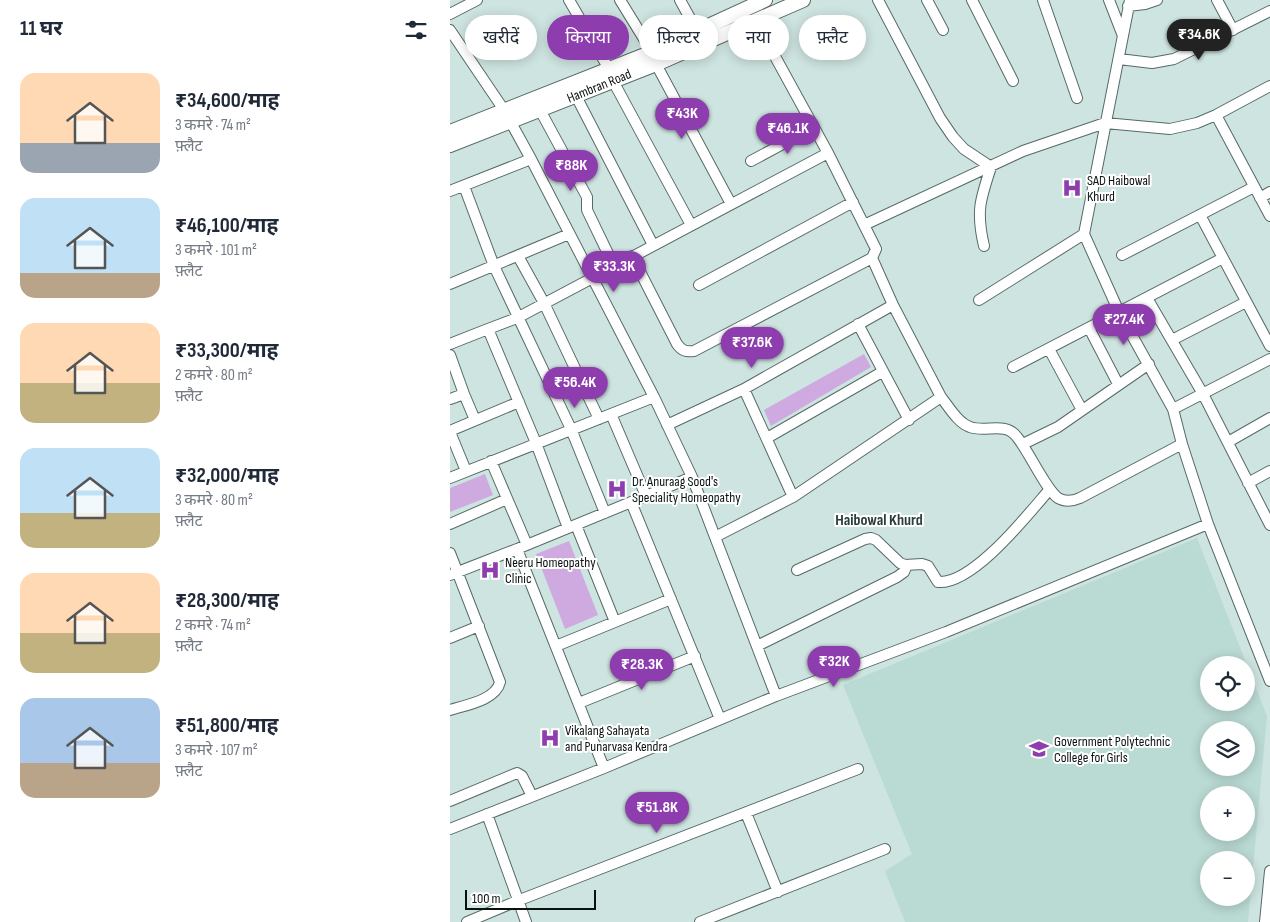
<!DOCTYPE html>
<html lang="hi">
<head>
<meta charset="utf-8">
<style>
  :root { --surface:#fff; --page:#f2f2f3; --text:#1f2937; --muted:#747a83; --accent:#8d3dad }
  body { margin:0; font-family:"Sofia Sans Condensed","Noto Sans Devanagari",sans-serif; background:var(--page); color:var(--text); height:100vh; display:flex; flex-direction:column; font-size:19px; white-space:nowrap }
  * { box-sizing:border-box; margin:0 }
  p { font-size:16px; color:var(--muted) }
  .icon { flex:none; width:28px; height:28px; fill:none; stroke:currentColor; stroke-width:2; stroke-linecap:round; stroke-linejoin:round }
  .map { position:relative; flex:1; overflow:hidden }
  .panel { display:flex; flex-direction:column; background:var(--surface); width:450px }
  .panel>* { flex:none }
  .hud { position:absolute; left:15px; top:15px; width:475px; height:45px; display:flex; gap:10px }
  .controls { position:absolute; left:750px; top:656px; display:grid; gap:10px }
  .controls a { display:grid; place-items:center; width:55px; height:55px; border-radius:50%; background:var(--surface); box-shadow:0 2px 12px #0003; font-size:25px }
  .scale { position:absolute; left:15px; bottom:12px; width:131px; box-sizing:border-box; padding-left:5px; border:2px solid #0a1110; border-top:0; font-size:14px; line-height:18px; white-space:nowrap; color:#0a1110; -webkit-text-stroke:4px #fff; paint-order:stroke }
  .price { position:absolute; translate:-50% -42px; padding:0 11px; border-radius:18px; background:var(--accent); color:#fff; font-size:16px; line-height:32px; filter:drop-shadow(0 1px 2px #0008) }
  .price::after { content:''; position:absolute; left:50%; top:30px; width:15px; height:11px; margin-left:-8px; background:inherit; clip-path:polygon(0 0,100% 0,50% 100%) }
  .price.active { background:#222; color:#fff }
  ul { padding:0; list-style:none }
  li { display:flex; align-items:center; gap:15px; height:125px; padding:0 20px }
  li span { display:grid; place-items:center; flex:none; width:140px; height:100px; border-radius:15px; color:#555 }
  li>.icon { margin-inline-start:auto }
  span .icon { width:60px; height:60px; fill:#fffc; stroke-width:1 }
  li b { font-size:21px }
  h2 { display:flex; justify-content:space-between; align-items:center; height:60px; padding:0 20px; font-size:21px }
  .tag { padding:0 18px; border-radius:22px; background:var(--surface); box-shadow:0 2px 12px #0003; font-size:18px; line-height:45px }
  .tag.active { background:var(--accent); color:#fff }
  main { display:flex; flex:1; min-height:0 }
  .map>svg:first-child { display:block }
  .built { fill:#badad4; fill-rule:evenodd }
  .park { fill:#cfaae1 }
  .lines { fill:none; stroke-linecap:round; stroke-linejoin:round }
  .minor-casing { stroke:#566a66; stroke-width:12 }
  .secondary-casing { stroke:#566a66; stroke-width:16 }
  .minor { stroke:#fff; stroke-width:10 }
  .secondary { stroke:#fff; stroke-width:14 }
  .labels { text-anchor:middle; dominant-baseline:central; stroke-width:4; stroke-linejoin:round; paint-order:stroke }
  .street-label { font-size:14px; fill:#0a1110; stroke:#fff }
  .poi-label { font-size:14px; fill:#0a1110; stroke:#fff; text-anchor:start }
  .quarter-label { font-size:16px; font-weight:bold; fill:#2a3d39; stroke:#fff }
</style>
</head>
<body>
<main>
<section class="panel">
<h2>11 घर<svg class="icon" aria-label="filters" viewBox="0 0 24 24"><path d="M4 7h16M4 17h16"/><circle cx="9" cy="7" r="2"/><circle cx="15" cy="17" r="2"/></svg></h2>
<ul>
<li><span style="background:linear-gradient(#ffd9b3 70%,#9aa5b1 0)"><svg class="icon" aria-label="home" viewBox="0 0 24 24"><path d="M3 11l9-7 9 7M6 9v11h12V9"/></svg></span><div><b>₹34,600/माह</b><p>3 कमरे · 74 m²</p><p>फ़्लैट</p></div></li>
<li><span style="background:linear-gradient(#bfe0f5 75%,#b9a48a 0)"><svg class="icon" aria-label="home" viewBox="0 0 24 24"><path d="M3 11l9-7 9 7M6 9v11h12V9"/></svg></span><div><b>₹46,100/माह</b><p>3 कमरे · 101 m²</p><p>फ़्लैट</p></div></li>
<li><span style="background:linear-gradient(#ffd9b3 60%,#c2b280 0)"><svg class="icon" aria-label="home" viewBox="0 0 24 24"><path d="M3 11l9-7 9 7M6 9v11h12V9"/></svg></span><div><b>₹33,300/माह</b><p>2 कमरे · 80 m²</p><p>फ़्लैट</p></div></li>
<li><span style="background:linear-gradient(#bfe0f5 65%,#c2b280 0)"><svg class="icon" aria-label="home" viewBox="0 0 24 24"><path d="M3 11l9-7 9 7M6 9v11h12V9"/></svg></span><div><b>₹32,000/माह</b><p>3 कमरे · 80 m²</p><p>फ़्लैट</p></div></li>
<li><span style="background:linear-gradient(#ffd9b3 60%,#c2b280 0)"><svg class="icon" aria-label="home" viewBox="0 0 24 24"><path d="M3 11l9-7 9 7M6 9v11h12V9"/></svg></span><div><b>₹28,300/माह</b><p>2 कमरे · 74 m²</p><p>फ़्लैट</p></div></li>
<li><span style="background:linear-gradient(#a9c7e8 65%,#b9a48a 0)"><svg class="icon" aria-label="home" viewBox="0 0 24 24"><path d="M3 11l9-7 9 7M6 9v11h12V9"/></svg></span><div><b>₹51,800/माह</b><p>3 कमरे · 107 m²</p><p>फ़्लैट</p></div></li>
</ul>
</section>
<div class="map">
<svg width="820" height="922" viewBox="0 0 820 922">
  <rect width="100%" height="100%" fill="#cee4e0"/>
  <path class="built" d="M 747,538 L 817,716 L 798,922 L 455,922 L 435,871 L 462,854 L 393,685 ZM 759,665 L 796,665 L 796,702 L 759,702 ZM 759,730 L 796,730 L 796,768 L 759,768 ZM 759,795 L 796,795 L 796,832 L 759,832 ZM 759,860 L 796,860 L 796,898 L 759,898 Z"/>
  <path class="park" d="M 414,354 L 421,367 L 321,426 L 314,410 Z
    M 35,474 L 43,495 L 0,512 L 0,488 Z
    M 119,541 L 148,615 L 115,629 L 86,554 Z"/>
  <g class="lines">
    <defs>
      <path id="minor" d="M 119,0 L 159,69
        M 170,0 L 202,52
        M 230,0 L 247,31
        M 428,0 L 490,118 L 503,137 L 514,149 L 541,167 C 530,200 526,212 534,246
        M 477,0 L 493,30
        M 522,0 L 563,81
        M 593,0 L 627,98
        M 659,0 L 673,36
        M 680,0 L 634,234 L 669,312 L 723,409 L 732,444 L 758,524 L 820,681
        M 767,0 L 783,30
        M 678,6 L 695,4 L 707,0
        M 0,14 L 27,0
        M 305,20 L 378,153 L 414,225 L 573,151 L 655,123 L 720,129 L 747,123 L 766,115 L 820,86
        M 0,30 L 54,110 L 81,159 L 204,397 L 242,477 L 326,696
        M 669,59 L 702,63 L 724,59 L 820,11
        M 206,64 L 281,204
        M 163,81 L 241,225
        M 126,96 L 203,245
        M 90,110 L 137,197 L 137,210 L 164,266
        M 766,115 L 820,216
        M 301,161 L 364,127
        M 14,186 L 44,266 L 121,429 L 155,513
        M 0,191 L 81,159
        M 810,198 L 820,192
        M 750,215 L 773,258
        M 672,255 L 804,187
        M 68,256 L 94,303 L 149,419
        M 182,256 L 227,344 C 232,351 236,352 244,351 L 422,258
        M 0,284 L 119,234
        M 249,285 L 403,202
        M 697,298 L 753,394 L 820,525
        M 529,300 L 634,234
        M 408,324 L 459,420
        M 639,328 L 668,384
        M 38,329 L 67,318 L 378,153
        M 722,340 L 796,302
        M 0,344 L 38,329 L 86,443 L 118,528
        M 599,349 L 632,410
        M 0,355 L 14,394 L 0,399
        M 563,367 L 773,258 L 820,346
        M 14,394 L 25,420
        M 491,397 C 499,407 508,423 520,427 C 536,433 555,421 567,437 C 578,450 596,490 608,498 C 615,502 623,501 630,498 L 732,444
        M 723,409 L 820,359
        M 161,414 L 196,496
        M 217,425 L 294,389
        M 0,431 L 69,402
        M 0,432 L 16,471
        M 317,438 L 432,372
        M 778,442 L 820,418
        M 573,444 L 608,427 L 699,364
        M 41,461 L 77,545
        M 0,478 L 204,397
        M 798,483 L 820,471
        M 343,497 L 294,389 L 443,305
        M 181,502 L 270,719
        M 0,524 L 57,499
        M 126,525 L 165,622
        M 265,537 L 343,497 L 491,397 L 443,305 L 422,258 L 426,249 L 414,225
        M 0,553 L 50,682 C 46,700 16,705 0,710
        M 347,570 L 415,539 L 421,538 L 426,540 L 450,563 L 455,565 L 472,564 L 478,566 L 488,582 C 523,585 579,513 600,489
        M 0,575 L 67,549
        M 0,638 L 29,626
        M 106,646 L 221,599
        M 307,646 L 447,577 L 454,572 L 457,565
        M 129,703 L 245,656
        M 154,768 L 67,549 L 242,477
        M 0,801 L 67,773 L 72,776 L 82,796
        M 296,813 L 328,892
        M 37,814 L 76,922
        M 0,829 L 154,768 L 326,696 L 496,632 L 758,524
        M 17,922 L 67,901 L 408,769
        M 250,922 L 435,849
        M 815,922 L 820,871"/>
      <path id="secondary" d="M 0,132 L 195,55 L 315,0
        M 0,145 L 206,64 L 353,0"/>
    </defs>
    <use href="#minor" class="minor-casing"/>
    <use href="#secondary" class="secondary-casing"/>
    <use href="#minor" class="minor"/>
    <use href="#secondary" class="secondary"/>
  </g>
  <defs>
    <symbol id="hospital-bare" viewBox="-9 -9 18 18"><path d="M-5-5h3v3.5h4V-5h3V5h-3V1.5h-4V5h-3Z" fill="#8d3dad" stroke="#fff" stroke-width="2.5" paint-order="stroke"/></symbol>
    <symbol id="university-bare" viewBox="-9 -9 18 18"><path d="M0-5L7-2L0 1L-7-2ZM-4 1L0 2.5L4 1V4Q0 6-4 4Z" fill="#8d3dad" stroke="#fff" stroke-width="2.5" paint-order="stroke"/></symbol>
  </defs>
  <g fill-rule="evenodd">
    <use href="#hospital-bare" x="608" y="174" width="28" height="28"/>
    <use href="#hospital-bare" x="153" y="475" width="28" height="28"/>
    <use href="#hospital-bare" x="26" y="556" width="28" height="28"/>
    <use href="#hospital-bare" x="86" y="724" width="28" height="28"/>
    <use href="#university-bare" x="575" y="735" width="28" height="28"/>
  </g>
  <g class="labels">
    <g class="street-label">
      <text transform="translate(149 86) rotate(-22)">Hambran Road</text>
    </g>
    <g class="poi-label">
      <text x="637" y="180">SAD Haibowal<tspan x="637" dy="16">Khurd</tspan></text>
      <text x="182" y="481">Dr. Anuraag Sood's<tspan x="182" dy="16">Speciality Homeopathy</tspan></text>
      <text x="55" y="562">Neeru Homeopathy<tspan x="55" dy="16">Clinic</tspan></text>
      <text x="115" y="730">Vikalang Sahayata<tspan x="115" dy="16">and Punarvasa Kendra</tspan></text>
      <text x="604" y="741">Government Polytechnic<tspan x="604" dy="16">College for Girls</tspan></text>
    </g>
    <g class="quarter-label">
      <text x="429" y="520">Haibowal Khurd</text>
    </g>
  </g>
</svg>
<div class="controls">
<a><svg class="icon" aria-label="locate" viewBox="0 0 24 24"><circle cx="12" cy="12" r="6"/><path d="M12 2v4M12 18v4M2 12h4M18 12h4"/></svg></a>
<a><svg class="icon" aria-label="layers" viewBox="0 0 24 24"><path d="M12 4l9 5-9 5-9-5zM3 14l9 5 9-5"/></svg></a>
<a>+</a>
<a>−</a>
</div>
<div class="scale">100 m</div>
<b class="price active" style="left:749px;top:61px">₹34.6K</b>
<b class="price" style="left:232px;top:140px">₹43K</b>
<b class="price" style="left:338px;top:155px">₹46.1K</b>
<b class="price" style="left:121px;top:192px">₹88K</b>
<b class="price" style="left:164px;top:293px">₹33.3K</b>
<b class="price" style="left:674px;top:346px">₹27.4K</b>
<b class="price" style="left:302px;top:369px">₹37.6K</b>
<b class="price" style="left:125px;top:409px">₹56.4K</b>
<b class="price" style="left:384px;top:688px">₹32K</b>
<b class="price" style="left:192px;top:691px">₹28.3K</b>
<b class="price" style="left:207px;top:834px">₹51.8K</b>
<div class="hud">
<a class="tag">खरीदें</a>
<a class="tag active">किराया</a>
<a class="tag">फ़िल्टर</a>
<a class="tag">नया</a>
<a class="tag">फ़्लैट</a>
</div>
</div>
</main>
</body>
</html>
